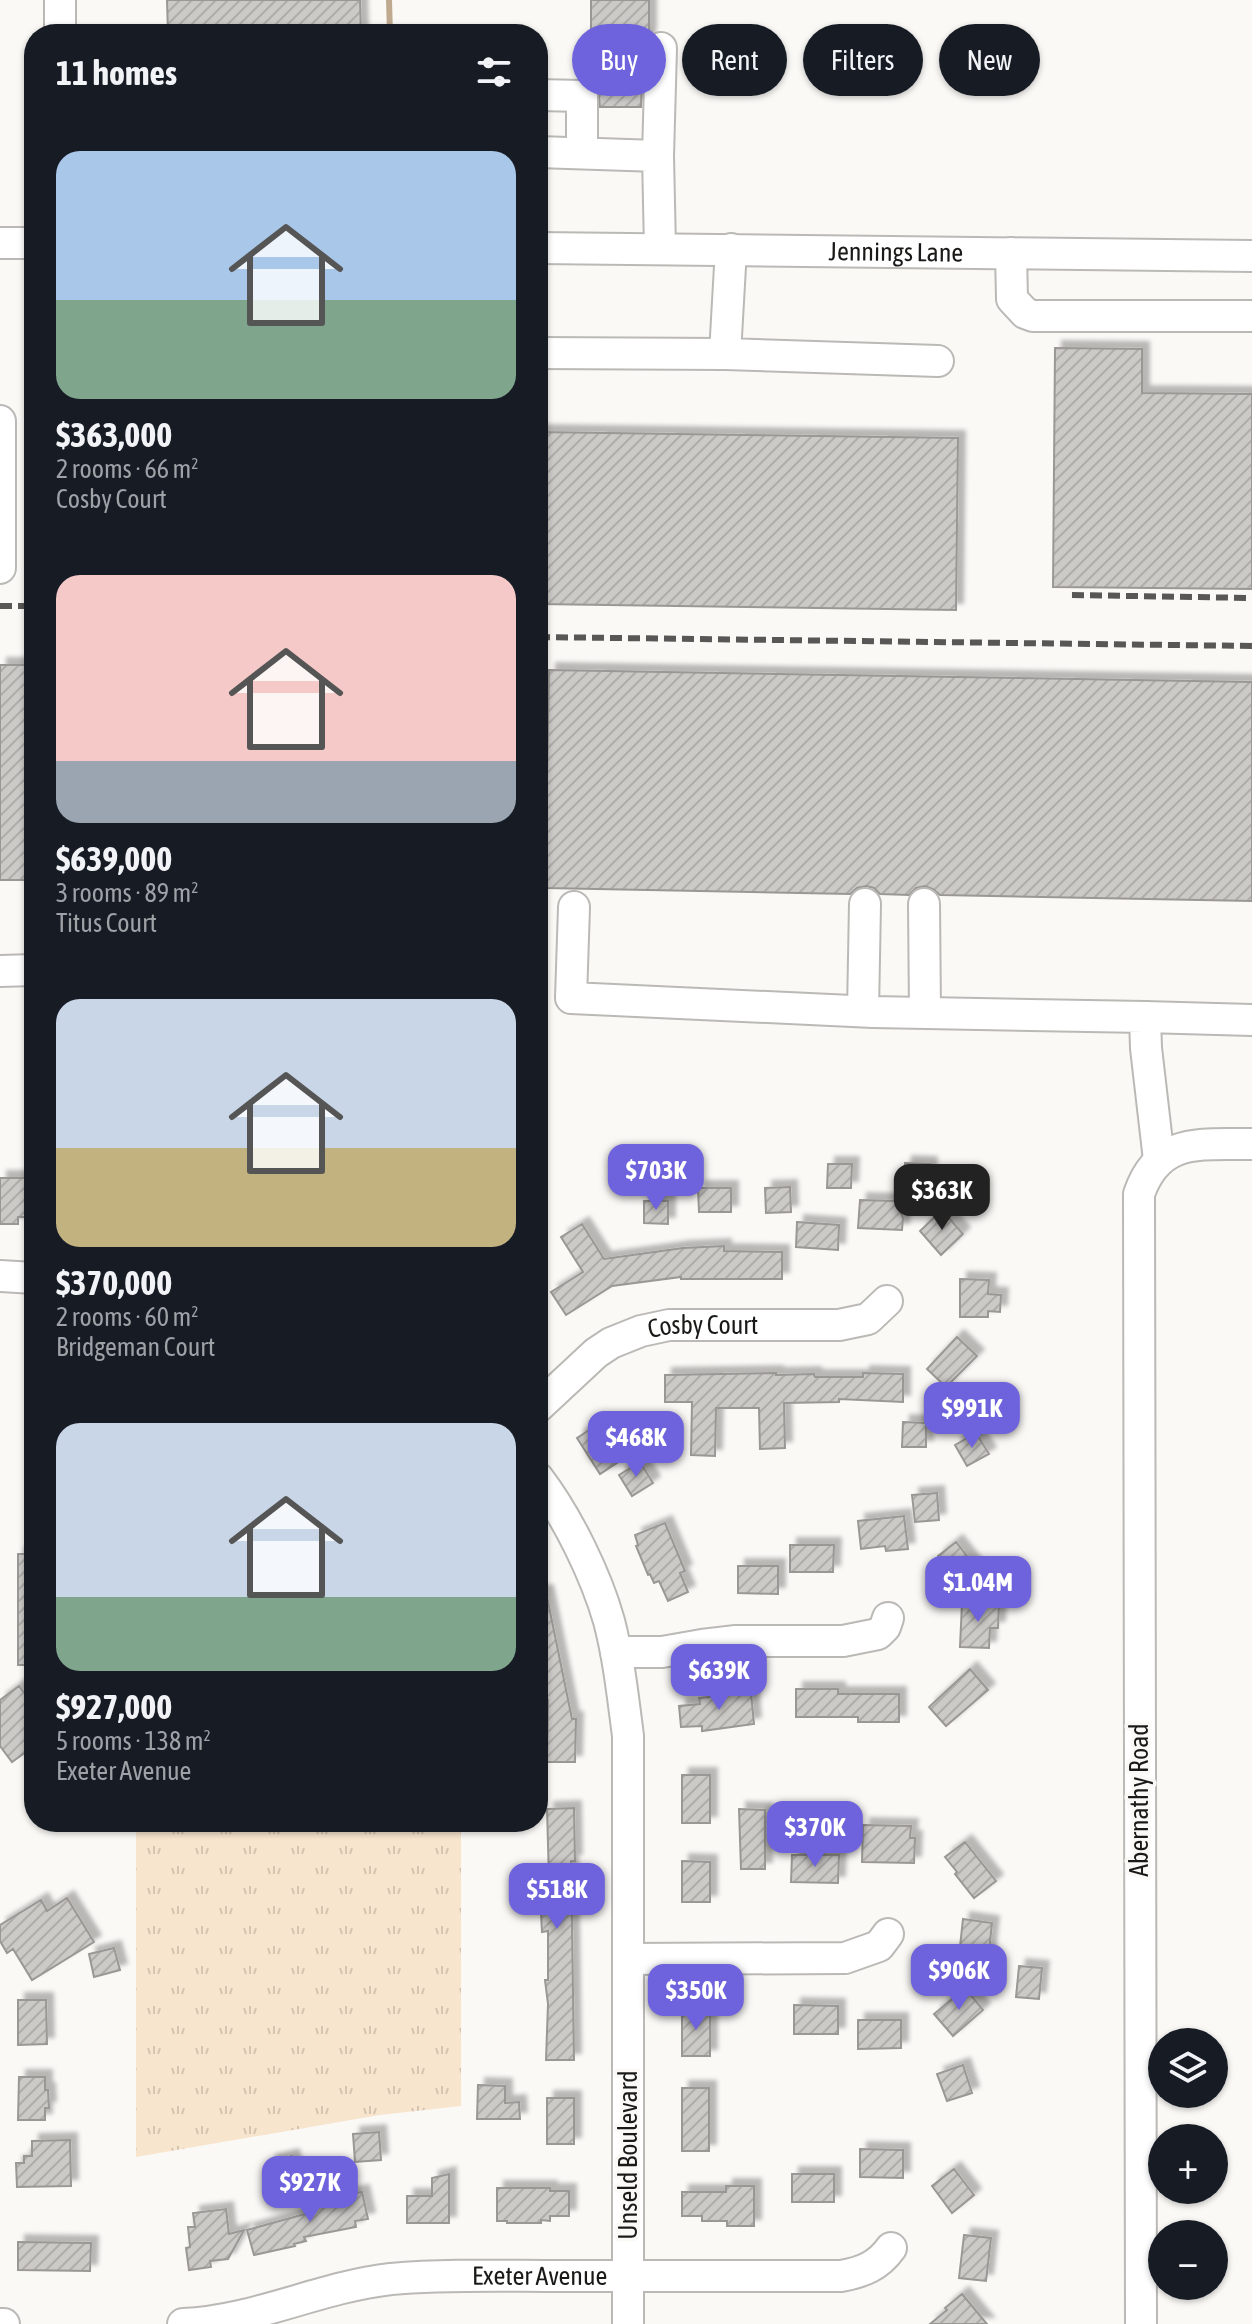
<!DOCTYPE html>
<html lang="en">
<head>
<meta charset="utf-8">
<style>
  :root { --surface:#171b24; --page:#20242c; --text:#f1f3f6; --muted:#9ea1a6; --accent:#6e63dd }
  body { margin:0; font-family:"Asap Condensed",sans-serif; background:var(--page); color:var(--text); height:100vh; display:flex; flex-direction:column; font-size:30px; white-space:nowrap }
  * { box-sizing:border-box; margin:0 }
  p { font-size:26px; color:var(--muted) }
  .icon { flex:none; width:44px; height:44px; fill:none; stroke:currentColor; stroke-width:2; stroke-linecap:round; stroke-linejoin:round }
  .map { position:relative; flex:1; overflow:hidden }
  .panel { position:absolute; left:24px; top:24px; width:524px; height:1808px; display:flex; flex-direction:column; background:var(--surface); border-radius:32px; box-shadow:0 2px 6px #0004 }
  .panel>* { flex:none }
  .guide { position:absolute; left:572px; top:24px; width:560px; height:72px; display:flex; gap:16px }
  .controls { position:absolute; left:1148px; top:2028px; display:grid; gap:16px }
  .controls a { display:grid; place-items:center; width:80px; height:80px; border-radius:50%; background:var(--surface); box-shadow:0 2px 6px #0004; font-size:40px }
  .price { position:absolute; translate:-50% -68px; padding:0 18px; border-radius:16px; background:var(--accent); color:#fff; font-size:26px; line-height:52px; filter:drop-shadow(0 2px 4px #0008) }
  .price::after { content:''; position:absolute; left:50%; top:48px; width:24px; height:18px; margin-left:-12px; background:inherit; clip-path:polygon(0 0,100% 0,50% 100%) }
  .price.selected { background:#222; color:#fff }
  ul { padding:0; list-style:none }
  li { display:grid; align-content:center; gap:16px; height:424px; padding:0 32px }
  li span { display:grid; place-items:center; height:248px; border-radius:24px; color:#555 }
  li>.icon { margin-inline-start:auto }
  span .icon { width:144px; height:144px; fill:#fffc; stroke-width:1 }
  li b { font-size:34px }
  h2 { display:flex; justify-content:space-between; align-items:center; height:96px; padding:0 32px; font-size:34px }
  .chip { padding:0 28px; border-radius:36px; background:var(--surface); box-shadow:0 2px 6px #0004; font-size:28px; line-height:72px }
  .chip.selected { background:var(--accent); color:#fff }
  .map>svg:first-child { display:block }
  .grass { fill:url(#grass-tufts) }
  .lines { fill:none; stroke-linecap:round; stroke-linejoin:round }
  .stream { stroke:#bfaa90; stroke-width:6 }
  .building { fill:url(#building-hatch); stroke:#9a9895; stroke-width:2; filter:url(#shadow) }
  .minor-casing { stroke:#bbb9b6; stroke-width:34 }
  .minor { stroke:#fff; stroke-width:30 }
  .rail { stroke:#585755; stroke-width:6; stroke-dasharray:12 6; stroke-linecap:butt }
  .labels { text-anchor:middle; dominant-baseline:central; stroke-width:7; stroke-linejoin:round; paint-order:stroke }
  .street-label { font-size:26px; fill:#1a1918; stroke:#fbf9f6 }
</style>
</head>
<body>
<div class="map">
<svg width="1252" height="2324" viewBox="0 0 1252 2324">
  <defs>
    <pattern id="grass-tufts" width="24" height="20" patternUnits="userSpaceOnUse" patternTransform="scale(2)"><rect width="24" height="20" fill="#f8e5ce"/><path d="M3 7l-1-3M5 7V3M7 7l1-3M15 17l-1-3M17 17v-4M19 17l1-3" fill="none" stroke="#d4c4b0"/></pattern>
    <pattern id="building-hatch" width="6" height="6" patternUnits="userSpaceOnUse" patternTransform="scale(2)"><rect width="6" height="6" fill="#cccac7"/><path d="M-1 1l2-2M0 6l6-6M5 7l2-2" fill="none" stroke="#afadaa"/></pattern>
    <filter id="shadow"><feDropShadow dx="7" dy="-7" stdDeviation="2" flood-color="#0004"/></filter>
  </defs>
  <rect width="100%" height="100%" fill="#fbf9f6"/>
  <path class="grass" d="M 136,1822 L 461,1822 L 461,2106 L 380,2115 L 136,2157 Z"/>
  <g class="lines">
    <path class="stream" d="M 389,0 L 390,34"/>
  </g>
  <path class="building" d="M 167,0 L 360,0 L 361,34 L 168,34 Z
    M 591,0 L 649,0 L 649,35 L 643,48 L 641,107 L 600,107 L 598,88 L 591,80 Z
    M 1055,348 L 1142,349 L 1142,393 L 1252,394 L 1252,589 L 1053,587 Z
    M 538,432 L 958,438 L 956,610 L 538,604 Z
    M 0,665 L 34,665 L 34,880 L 0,880 Z
    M 549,670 L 1252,682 L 1252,901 L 940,895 L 933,889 L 925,886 L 916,888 L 909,895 L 880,894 L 874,888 L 866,886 L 857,888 L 850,894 L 545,888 Z
    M 905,1163 L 930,1164 L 928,1192 L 903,1190 Z
    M 828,1164 L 852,1164 L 851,1188 L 827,1188 Z
    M 0,1178 L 34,1178 L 34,1217 L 18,1217 L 18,1224 L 0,1224 Z
    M 790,1187 L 791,1212 L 766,1213 L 765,1188 Z
    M 698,1188 L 731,1188 L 731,1212 L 699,1212 Z
    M 860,1200 L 896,1201 L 903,1218 L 902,1230 L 858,1228 Z
    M 644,1201 L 668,1201 L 668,1224 L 644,1223 Z
    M 942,1210 L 963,1234 L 941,1255 L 920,1231 Z
    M 797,1222 L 839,1225 L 838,1250 L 796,1247 Z
    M 582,1224 L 604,1259 L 683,1248 L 724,1246 L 724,1251 L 782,1252 L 782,1279 L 681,1279 L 681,1277 L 612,1286 L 566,1315 L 551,1292 L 583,1272 L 561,1237 Z
    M 960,1279 L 989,1280 L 988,1294 L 1001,1295 L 1000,1312 L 988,1311 L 988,1317 L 960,1317 Z
    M 957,1337 L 977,1356 L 946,1387 L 927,1369 Z
    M 776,1373 L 776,1375 L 814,1374 L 815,1377 L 863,1377 L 863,1373 L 903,1374 L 903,1402 L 839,1399 L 839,1402 L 784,1403 L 785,1448 L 760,1449 L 759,1408 L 716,1408 L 715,1456 L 691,1455 L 692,1402 L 665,1402 L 665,1375 Z
    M 903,1422 L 926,1423 L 926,1447 L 902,1447 Z
    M 600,1423 L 623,1459 L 600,1474 L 577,1438 Z
    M 976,1433 L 989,1454 L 967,1466 L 955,1445 Z
    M 640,1462 L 653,1483 L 632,1496 L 619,1475 Z
    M 937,1493 L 939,1520 L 915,1522 L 912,1495 Z
    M 904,1516 L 908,1549 L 886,1551 L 885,1546 L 861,1549 L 858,1521 Z
    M 665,1523 L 685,1571 L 680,1573 L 688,1592 L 668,1601 L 659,1581 L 654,1583 L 650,1574 L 648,1575 L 636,1546 L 638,1545 L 635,1535 Z
    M 956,1542 L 982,1575 L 961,1592 L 938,1563 L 938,1556 Z
    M 790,1545 L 834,1545 L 833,1572 L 790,1572 Z
    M 18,1554 L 34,1554 L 34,1665 L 18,1665 Z
    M 738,1566 L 778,1566 L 778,1594 L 738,1593 Z
    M 546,1592 L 572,1719 L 576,1719 L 575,1762 L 547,1762 L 548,1700 L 538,1702 L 538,1593 Z
    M 962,1603 L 999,1604 L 998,1628 L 990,1628 L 989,1648 L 960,1647 Z
    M 970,1669 L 988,1690 L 946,1726 L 929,1707 Z
    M 19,1686 L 34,1706 L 34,1725 L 25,1731 L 34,1746 L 12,1762 L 0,1746 L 0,1700 Z
    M 796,1689 L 838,1689 L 838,1694 L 899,1694 L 899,1722 L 858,1722 L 858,1717 L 796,1717 Z
    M 741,1692 L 741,1694 L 751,1693 L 754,1724 L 702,1731 L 702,1726 L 681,1727 L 679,1706 L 700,1704 L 699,1698 L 710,1697 L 710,1695 Z
    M 682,1775 L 710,1775 L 710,1823 L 682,1823 Z
    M 574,1808 L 575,1861 L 571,1861 L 574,2060 L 546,2060 L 548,2004 L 545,1980 L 548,1980 L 548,1931 L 542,1932 L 541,1913 L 521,1913 L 520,1888 L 541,1887 L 541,1880 L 549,1880 L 547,1809 Z
    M 739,1809 L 765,1810 L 765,1869 L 741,1869 Z
    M 863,1825 L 911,1826 L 910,1838 L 915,1838 L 914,1863 L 862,1862 Z
    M 965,1842 L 996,1881 L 974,1898 L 955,1874 L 957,1872 L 945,1857 Z
    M 792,1855 L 839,1855 L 838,1883 L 791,1882 Z
    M 682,1861 L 710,1862 L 710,1902 L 682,1902 Z
    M 67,1898 L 94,1942 L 32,1980 L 13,1949 L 7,1953 L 0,1941 L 0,1925 L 41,1900 L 47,1911 Z
    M 963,1919 L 992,1923 L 987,1969 L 958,1965 Z
    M 114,1948 L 120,1970 L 94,1977 L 89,1954 Z
    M 1019,1966 L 1042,1968 L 1039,1999 L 1016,1997 Z
    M 965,1988 L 983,2010 L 953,2036 L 934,2014 Z
    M 18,2000 L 46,2000 L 47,2044 L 18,2045 Z
    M 794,2005 L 838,2006 L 838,2034 L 794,2034 Z
    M 682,2008 L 710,2008 L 710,2056 L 682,2056 Z
    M 858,2020 L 901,2020 L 901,2048 L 858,2049 Z
    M 963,2065 L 972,2093 L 947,2101 L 937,2074 Z
    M 19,2077 L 45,2077 L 45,2090 L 48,2090 L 49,2108 L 45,2108 L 45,2120 L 18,2120 Z
    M 478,2085 L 505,2086 L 505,2103 L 519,2102 L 520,2119 L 477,2119 Z
    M 682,2088 L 709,2088 L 709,2151 L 682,2151 Z
    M 547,2098 L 574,2098 L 574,2144 L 547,2144 Z
    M 379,2132 L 381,2160 L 355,2162 L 353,2134 Z
    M 70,2140 L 71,2186 L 17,2187 L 16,2163 L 24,2163 L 24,2156 L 32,2156 L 32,2141 Z
    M 860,2149 L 903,2150 L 903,2178 L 860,2177 Z
    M 292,2156 L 298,2181 L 274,2187 L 269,2162 Z
    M 954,2169 L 974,2195 L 952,2213 L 932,2186 Z
    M 449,2174 L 449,2223 L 407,2223 L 407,2196 L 432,2196 L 432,2178 Z
    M 792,2174 L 834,2174 L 834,2202 L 792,2202 Z
    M 726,2186 L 754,2186 L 754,2226 L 727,2226 L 727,2221 L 702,2221 L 702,2216 L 682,2216 L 682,2192 L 726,2192 Z
    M 497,2188 L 550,2188 L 550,2191 L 569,2191 L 569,2216 L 550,2216 L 550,2221 L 541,2220 L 541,2223 L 507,2223 L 507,2221 L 497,2221 Z
    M 362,2192 L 368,2219 L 355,2221 L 356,2227 L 304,2237 L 306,2241 L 294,2244 L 295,2246 L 254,2255 L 247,2230 L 316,2211 L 314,2201 Z
    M 226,2209 L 229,2234 L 244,2230 L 228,2259 L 210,2261 L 211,2267 L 189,2270 L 186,2248 L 190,2247 L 188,2227 L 195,2227 L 193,2213 Z
    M 964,2235 L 991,2238 L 986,2281 L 959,2278 Z
    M 18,2242 L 91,2243 L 90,2271 L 18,2270 Z
    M 962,2294 L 987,2324 L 930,2324 L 947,2310 L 945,2308 Z"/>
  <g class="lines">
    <defs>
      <g id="minor">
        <path d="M 60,0 L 60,34"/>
        <path d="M 538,95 L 582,96 L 582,153"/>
        <path d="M 538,152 L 658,156 L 660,249"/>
        <path d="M 658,156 L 661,48"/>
        <path d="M 0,243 L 34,243"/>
        <path id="s1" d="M 538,248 L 1252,256"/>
        <path d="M 731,249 L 725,354 L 938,361"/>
        <path d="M 1011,253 L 1012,299 L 1025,313 L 1033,316 L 1252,316"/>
        <path d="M 538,353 L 725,354"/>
        <path d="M 0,421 L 0,568"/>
        <path d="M 924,904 L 925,1012"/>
        <path d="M 574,907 L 571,998 L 873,1012 L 1145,1017 L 1146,1048 L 1159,1160"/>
        <path d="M 0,971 L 34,970"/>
        <path d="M 863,1011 L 865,904"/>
        <path d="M 1145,1017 L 1252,1020"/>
        <path d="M 0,1276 L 34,1278"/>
        <path id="s2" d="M 538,1407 L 596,1353 L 611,1343 L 641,1331 L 669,1325 L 839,1325 L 868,1319 L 887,1301"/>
        <path d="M 538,1478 C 567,1516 596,1575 609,1621 C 619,1659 623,1698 628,1736 L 628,2324"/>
        <path d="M 616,1652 L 662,1652 L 702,1645 L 736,1641 L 843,1641 L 878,1634 L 885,1627 L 888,1618"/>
        <path d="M 628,1959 L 845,1958 L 879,1946 L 888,1934"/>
        <path d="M 0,2324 L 4,2324"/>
        <path id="s3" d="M 183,2324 C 255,2321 320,2287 391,2279 C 447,2274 505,2276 561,2276 C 654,2276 748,2276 841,2276 C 863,2272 878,2266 891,2248"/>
        <path d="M 1141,2324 L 1139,1194 C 1159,1136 1202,1145 1252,1144"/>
      </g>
    </defs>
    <use href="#minor" class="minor-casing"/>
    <use href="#minor" class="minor"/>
    <path class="rail" d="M 1072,595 L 1252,598
      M 0,606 L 34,606
      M 538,637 L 1252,646"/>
  </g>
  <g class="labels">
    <g class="street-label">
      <text stroke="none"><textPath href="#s1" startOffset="358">Jennings Lane</textPath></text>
      <text stroke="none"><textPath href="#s2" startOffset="192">Cosby Court</textPath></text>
      <text transform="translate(1139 1800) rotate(-90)">Abernathy Road</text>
      <text transform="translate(628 2155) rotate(-90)">Unseld Boulevard</text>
      <text stroke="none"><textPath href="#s3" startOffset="362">Exeter Avenue</textPath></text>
    </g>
  </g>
</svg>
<div class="controls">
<a><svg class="icon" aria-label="layers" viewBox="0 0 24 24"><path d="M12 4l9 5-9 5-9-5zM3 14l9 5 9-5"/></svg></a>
<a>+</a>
<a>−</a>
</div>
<b class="price" style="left:656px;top:1212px">$703K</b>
<b class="price selected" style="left:942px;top:1232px">$363K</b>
<b class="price" style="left:972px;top:1450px">$991K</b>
<b class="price" style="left:636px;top:1479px">$468K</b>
<b class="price" style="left:978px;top:1624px">$1.04M</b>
<b class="price" style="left:719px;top:1712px">$639K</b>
<b class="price" style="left:815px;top:1869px">$370K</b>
<b class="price" style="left:557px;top:1931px">$518K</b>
<b class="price" style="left:959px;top:2012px">$906K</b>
<b class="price" style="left:696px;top:2032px">$350K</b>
<b class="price" style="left:310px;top:2224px">$927K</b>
<div class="guide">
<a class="chip selected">Buy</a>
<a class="chip">Rent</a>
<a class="chip">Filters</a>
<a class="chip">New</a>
</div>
<section class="panel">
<h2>11 homes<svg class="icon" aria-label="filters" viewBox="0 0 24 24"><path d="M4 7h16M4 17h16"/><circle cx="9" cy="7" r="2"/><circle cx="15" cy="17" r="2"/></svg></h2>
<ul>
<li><span style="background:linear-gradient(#a9c7e8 60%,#7fa58c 0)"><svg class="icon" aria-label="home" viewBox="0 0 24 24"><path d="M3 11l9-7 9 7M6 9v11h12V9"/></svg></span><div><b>$363,000</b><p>2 rooms · 66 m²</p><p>Cosby Court</p></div></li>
<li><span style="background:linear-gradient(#f6c9c9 75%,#9aa5b1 0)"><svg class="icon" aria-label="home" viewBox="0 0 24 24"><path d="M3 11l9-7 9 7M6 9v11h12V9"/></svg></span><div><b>$639,000</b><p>3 rooms · 89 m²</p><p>Titus Court</p></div></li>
<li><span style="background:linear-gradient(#c9d6e8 60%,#c2b280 0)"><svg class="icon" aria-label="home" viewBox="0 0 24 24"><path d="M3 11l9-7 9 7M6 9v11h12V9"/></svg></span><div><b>$370,000</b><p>2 rooms · 60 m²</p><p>Bridgeman Court</p></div></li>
<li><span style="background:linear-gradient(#c9d6e8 70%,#7fa58c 0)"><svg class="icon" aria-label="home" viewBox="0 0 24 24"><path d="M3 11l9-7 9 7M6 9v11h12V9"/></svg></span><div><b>$927,000</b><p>5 rooms · 138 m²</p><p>Exeter Avenue</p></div></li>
</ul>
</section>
</div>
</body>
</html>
